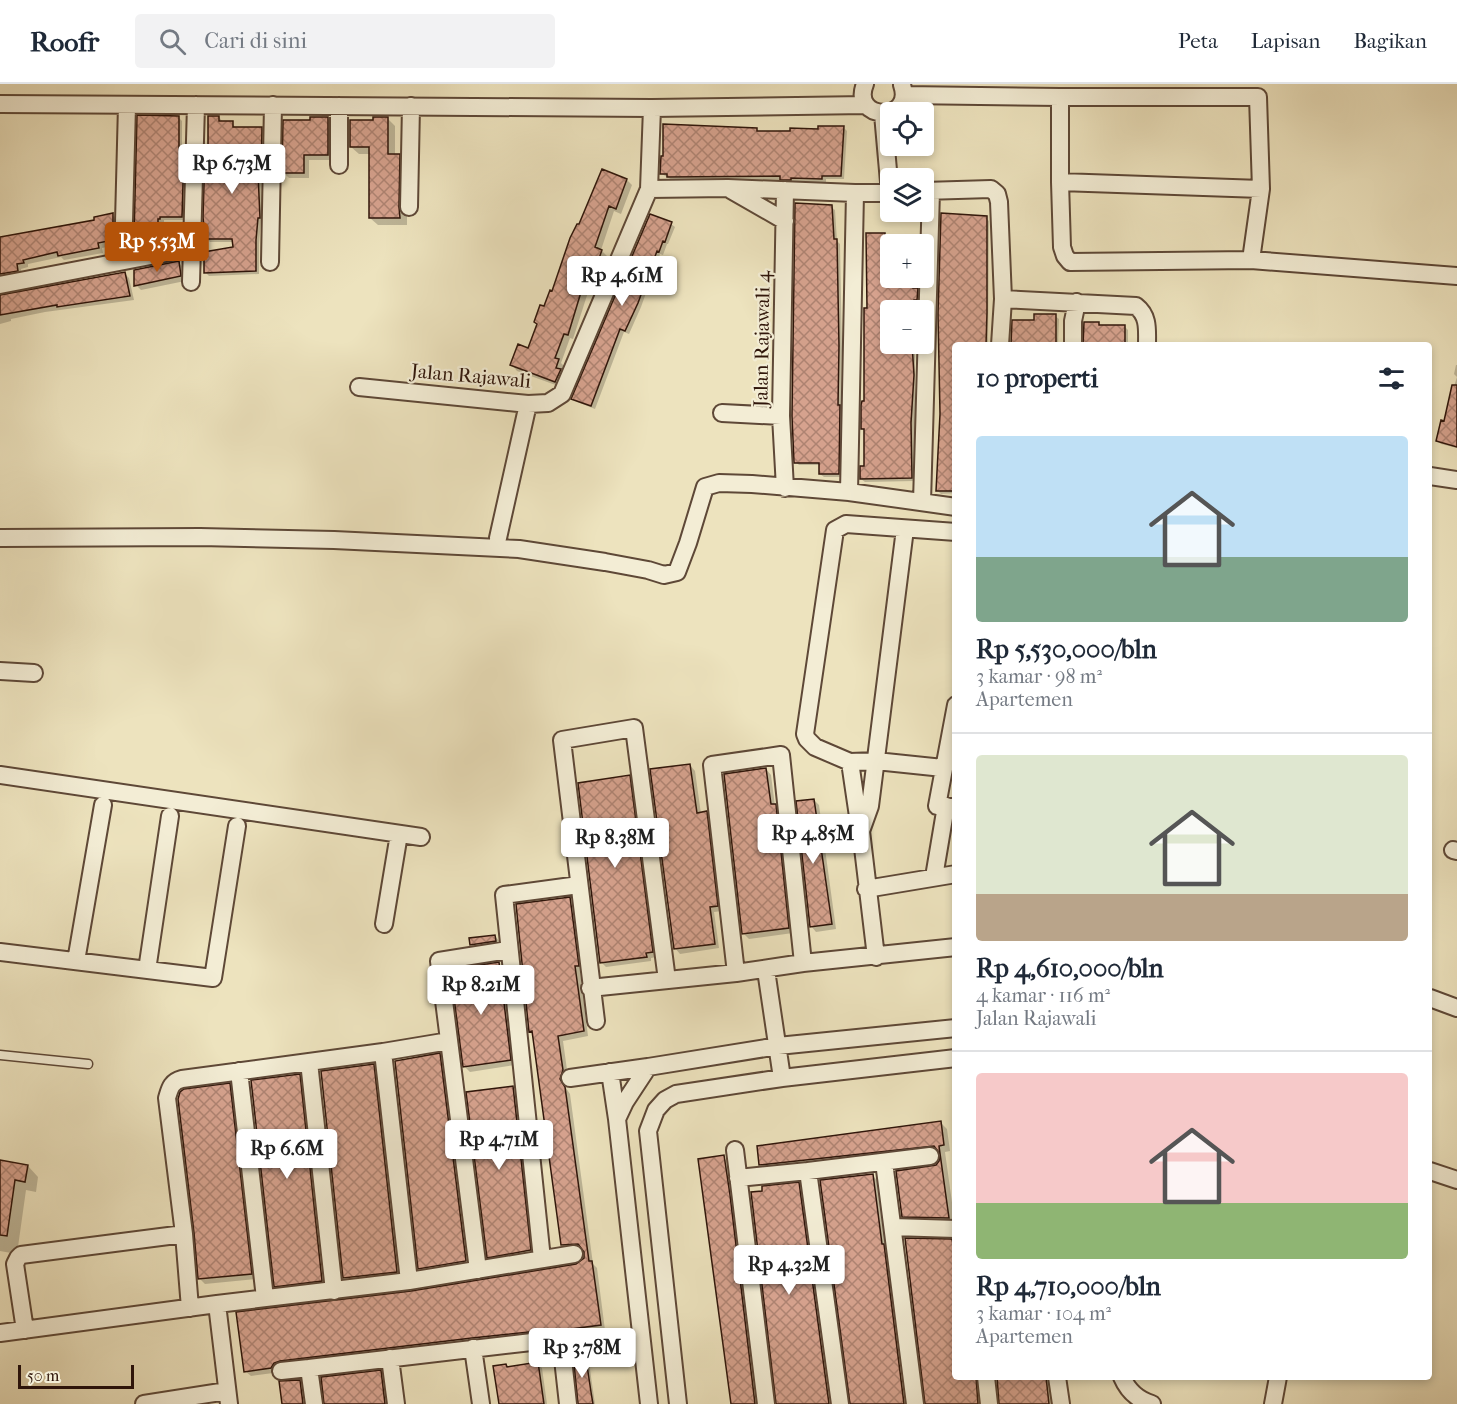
<!DOCTYPE html>
<html lang="id">
<head>
<meta charset="utf-8">
<style>
  :root { --surface:#fff; --page:#f2f2f3; --text:#1f2937; --muted:#747a83; --line:#e0e1e3; --accent:#b45309 }
  body { margin:0; font-family:"IM FELL French Canon",serif; background:var(--page); color:var(--text); height:100vh; display:flex; flex-direction:column; font-size:22px; white-space:nowrap }
  * { box-sizing:border-box; margin:0 }
  p { font-size:20px; color:var(--muted) }
  .icon { flex:none; width:33px; height:33px; fill:none; stroke:currentColor; stroke-width:2; stroke-linecap:round; stroke-linejoin:round }
  .map { position:relative; flex:1; overflow:hidden }
  .panel { position:absolute; left:952px; top:258px; width:480px; height:1038px; display:flex; flex-direction:column; background:var(--surface); border-radius:6px; box-shadow:0 3px 9px #0003 }
  .panel>* { flex:none }
  .tools { position:absolute; left:880px; top:18px; display:grid; gap:12px }
  .tools a { display:grid; place-items:center; width:54px; height:54px; border-radius:6px; background:var(--surface); box-shadow:0 3px 9px #0003; font-size:30px }
  .scale { position:absolute; left:18px; bottom:15px; width:116px; box-sizing:border-box; padding-left:6px; border:3px solid #2f150a; border-top:0; font-size:16px; line-height:21px; white-space:nowrap; color:#2f150a; -webkit-text-stroke:4px #f3edd5; paint-order:stroke }
  .price { position:absolute; translate:-50% -51px; padding:0 14px; border-radius:6px; background:#fff; color:#222; font-size:20px; line-height:39px; filter:drop-shadow(0 2px 3px #0008) }
  .price::after { content:''; position:absolute; left:50%; top:36px; width:18px; height:14px; margin-left:-9px; background:inherit; clip-path:polygon(0 0,100% 0,50% 100%) }
  .price.current { background:var(--accent); color:#fff }
  ul { padding:0; list-style:none }
  li { display:grid; align-content:center; gap:12px; height:318px; padding:0 24px }
  li+li { border-top:2px solid var(--line) }
  li span { display:grid; place-items:center; height:186px; border-radius:6px; color:#555 }
  li>.icon { margin-inline-start:auto }
  span .icon { width:108px; height:108px; fill:#fffc; stroke-width:1 }
  li b { font-size:26px }
  h2 { display:flex; justify-content:space-between; align-items:center; height:72px; padding:0 24px; font-size:26px }
  header { display:flex; align-items:center; gap:36px; box-sizing:border-box; height:84px; padding:0 30px; background:var(--surface); border-bottom:2px solid var(--line) }
  header strong { font-size:28px }
  nav { display:flex; gap:33px; margin-inline-start:auto; font-size:21px }
  .search { width:420px; height:54px; background:var(--page); display:flex; align-items:center; gap:15px; box-sizing:border-box; padding:0 21px; border-radius:6px; color:var(--muted); font-size:22px }
  .map>svg:first-child { display:block }
  .shadow { fill:#0003 }
  .building { fill:url(#building-cross-hatch); stroke:#2f150a; stroke-width:1.5 }
  .lines { fill:none; stroke-linecap:round; stroke-linejoin:round }
  .service-casing { stroke:#5e4837; stroke-width:11 }
  .minor-casing { stroke:#5e4837; stroke-width:20 }
  .service { stroke:#f3edd5; stroke-width:8 }
  .minor { stroke:#f3edd5; stroke-width:16 }
  .labels { text-anchor:middle; dominant-baseline:central; stroke-width:4.5; stroke-linejoin:round; paint-order:stroke }
  .street-label { font-size:20px; fill:#2f150a; stroke:#f3edd5 }
</style>
</head>
<body>
<header>
<strong>Roofr</strong>
<div class="search"><svg class="icon" aria-label="search" viewBox="0 0 24 24"><circle cx="10" cy="10" r="6"/><path d="M15 15l6 6"/></svg>Cari di sini</div>
<nav><a>Peta</a><a>Lapisan</a><a>Bagikan</a></nav>
</header>
<div class="map">
<svg width="1457" height="1320" viewBox="0 0 1457 1320">
  <defs>
    <pattern id="building-cross-hatch" width="8" height="8" patternUnits="userSpaceOnUse" patternTransform="scale(1.5)"><rect width="8" height="8" fill="#d6a28e"/><path d="M0 0l8 8M0 8l8-8" fill="none" stroke="#ae8372"/></pattern>
  </defs>
  <rect width="100%" height="100%" fill="#ede3be"/>
  <filter id="stains"><feTurbulence type="fractalNoise" baseFrequency=".00333" numOctaves="4"/><feColorMatrix values="0 0 0 0 .2 0 0 0 0 .09 0 0 0 0 .02 0 0 0 .5 -.17"/></filter>
  <radialGradient id="worn" r=".72"><stop offset=".6" stop-color="#630" stop-opacity="0"/><stop offset="1" stop-color="#630" stop-opacity=".3"/></radialGradient>
  <path class="shadow" d="M 178,33 L 182,37 L 182,68 L 188,72 L 186,136 L 164,136 L 164,138 L 162,138 L 162,159 L 141,159 L 137,154 Z
    M 219,33 L 222,37 L 232,39 L 236,44 L 261,44 L 265,48 L 264,92 L 261,92 L 263,137 L 261,137 L 259,160 L 259,190 L 209,192 L 206,189 L 234,164 L 234,158 L 210,158 L 206,154 Z
    M 387,34 L 395,42 L 395,72 L 399,72 L 407,79 L 407,141 L 378,141 L 370,134 L 370,70 L 359,70 L 351,63 L 375,37 Z
    M 328,35 L 333,40 L 333,76 L 309,76 L 309,94 L 289,94 L 284,89 Z
    M 843,43 L 847,47 L 844,95 L 826,95 L 826,98 L 795,98 L 795,99 L 785,99 L 782,96 L 672,96 L 662,90 L 756,46 L 758,48 Z
    M 603,87 L 627,96 L 632,101 L 621,130 L 614,127 L 601,166 L 607,172 L 596,201 L 591,199 L 573,255 L 570,254 L 561,279 L 564,282 L 562,288 L 566,292 L 561,303 L 517,287 L 512,281 L 529,266 Z
    M 831,123 L 835,126 L 837,157 L 840,160 L 842,266 L 841,323 L 843,326 L 841,393 L 824,393 L 820,390 L 820,381 L 799,381 L 796,378 Z
    M 112,131 L 117,136 L 117,161 L 102,164 L 103,169 L 64,176 L 61,173 L 28,180 L 28,183 L 21,185 L 22,191 L 0,197 L 0,155 L 96,137 Z
    M 986,134 L 989,137 L 988,261 L 956,261 L 956,409 L 941,410 L 938,407 L 941,330 L 939,249 Z
    M 671,140 L 675,143 L 668,160 L 667,160 L 663,171 L 660,170 L 641,223 L 629,250 L 624,248 L 595,325 L 577,318 L 573,314 Z
    M 884,151 L 888,154 L 913,154 L 917,158 L 917,160 L 891,160 L 891,194 L 917,194 L 917,203 L 920,207 L 920,219 L 917,219 L 917,226 L 891,226 L 891,260 L 915,260 L 915,397 L 865,398 L 861,395 L 865,384 L 866,348 L 862,344 L 866,319 L 869,225 Z
    M 179,179 L 184,184 L 185,197 L 141,206 L 136,201 Z
    M 124,189 L 129,194 L 134,216 L 45,228 L 11,235 L 11,237 L 0,240 L 0,213 Z
    M 1055,232 L 1059,235 L 1058,261 L 1011,261 L 1036,237 Z
    M 1099,240 L 1101,242 L 1124,242 L 1128,246 L 1128,261 L 1085,261 Z
    M 1456,281 L 1457,281 L 1457,364 L 1441,360 L 1437,357 L 1457,293 L 1454,290 Z
    M 690,681 L 695,687 L 701,730 L 706,729 L 711,734 L 722,827 L 714,828 L 719,864 L 680,870 L 675,864 Z
    M 766,685 L 771,691 L 775,722 L 780,727 L 793,849 L 749,855 L 744,850 Z
    M 629,693 L 634,698 L 657,873 L 651,874 L 651,877 L 606,883 L 601,878 Z
    M 814,716 L 819,721 L 836,845 L 816,848 L 811,842 Z
    M 570,814 L 575,820 L 583,887 L 580,887 L 588,952 L 563,957 L 568,993 L 564,1001 L 570,1010 L 593,1180 L 597,1184 L 605,1246 L 251,1292 L 245,1287 L 411,1209 L 576,1182 L 582,1179 L 586,1169 L 585,1166 L 579,1164 L 568,1166 L 562,1161 L 534,950 L 530,947 Z
    M 495,852 L 500,858 L 501,862 L 477,866 L 471,861 Z
    M 498,880 L 504,885 L 515,981 L 470,988 L 464,982 L 475,890 Z
    M 440,971 L 445,976 L 471,1182 L 425,1189 L 420,1184 Z
    M 373,981 L 379,987 L 402,1193 L 350,1199 L 345,1194 Z
    M 299,991 L 305,997 L 327,1202 L 281,1207 L 276,1202 Z
    M 229,1001 L 235,1006 L 256,1195 L 205,1200 L 200,1195 Z
    M 513,1004 L 518,1009 L 535,1171 L 494,1178 L 488,1173 Z
    M 941,1039 L 947,1045 L 950,1067 L 945,1068 L 955,1140 L 910,1139 L 904,1132 L 941,1077 L 940,1068 L 767,1087 L 761,1081 Z
    M 723,1073 L 728,1078 L 759,1320 L 732,1320 Z
    M 0,1077 L 28,1082 L 38,1093 L 36,1108 L 26,1106 L 17,1170 L 0,1167 Z
    M 872,1091 L 877,1096 L 886,1164 L 889,1167 L 908,1320 L 851,1320 Z
    M 798,1100 L 804,1105 L 833,1320 L 778,1320 Z
    M 952,1157 L 955,1160 L 956,1293 L 982,1293 L 983,1320 L 926,1320 Z
    M 585,1269 L 588,1272 L 595,1320 L 580,1320 Z
    M 537,1280 L 542,1284 L 547,1320 L 500,1320 L 508,1284 Z
    M 380,1288 L 386,1293 L 390,1320 L 325,1320 Z
    M 998,1293 L 1049,1293 L 1053,1320 L 1000,1320 Z
    M 299,1297 L 305,1303 L 308,1320 L 283,1320 Z"/>
  <path class="building" d="M 137,31 L 179,32 L 179,66 L 184,66 L 182,133 L 160,133 L 160,135 L 158,135 L 158,155 L 135,155 L 134,152 Z
    M 208,32 L 219,32 L 219,37 L 233,37 L 233,43 L 262,43 L 261,89 L 258,89 L 260,134 L 258,134 L 256,156 L 256,187 L 204,189 L 204,168 L 233,163 L 232,155 L 205,155 L 203,133 L 205,66 L 208,62 Z
    M 310,33 L 328,33 L 328,71 L 304,71 L 304,89 L 282,89 L 283,36 L 310,36 Z
    M 373,33 L 388,33 L 388,70 L 400,70 L 399,123 L 400,134 L 369,134 L 369,63 L 350,63 L 350,36 L 373,36 Z
    M 663,40 L 757,44 L 757,47 L 790,47 L 790,44 L 818,45 L 818,42 L 844,42 L 841,92 L 822,92 L 822,95 L 791,94 L 791,96 L 780,96 L 780,92 L 667,93 L 667,90 L 660,90 L 661,72 L 663,72 Z
    M 602,85 L 627,95 L 616,125 L 609,122 L 595,163 L 602,166 L 591,197 L 585,195 L 568,251 L 564,250 L 555,274 L 559,275 L 556,284 L 561,285 L 555,298 L 510,281 L 518,260 L 528,264 L 537,240 L 534,238 L 540,221 L 544,222 L 550,206 L 552,207 L 570,154 L 577,140 L 579,140 Z
    M 795,119 L 832,121 L 834,155 L 837,155 L 839,262 L 838,321 L 840,321 L 839,390 L 819,390 L 819,379 L 794,379 L 792,332 Z
    M 113,129 L 113,156 L 98,159 L 99,164 L 58,172 L 57,168 L 23,176 L 24,179 L 17,180 L 18,187 L 0,190 L 0,153 L 94,136 L 94,133 Z
    M 941,129 L 987,132 L 987,229 L 986,261 L 956,261 L 954,407 L 936,407 L 940,330 L 938,230 Z
    M 650,130 L 672,138 L 665,158 L 663,157 L 659,168 L 657,167 L 638,219 L 625,247 L 620,245 L 591,322 L 571,315 Z
    M 866,149 L 885,149 L 885,153 L 887,153 L 886,194 L 913,194 L 913,204 L 918,204 L 917,216 L 914,216 L 914,226 L 886,226 L 886,260 L 912,260 L 914,291 L 911,339 L 912,394 L 860,395 L 860,382 L 864,382 L 864,345 L 861,345 L 861,321 L 862,317 L 864,317 L 864,224 L 867,224 Z
    M 179,177 L 181,192 L 134,202 L 134,186 Z
    M 125,188 L 130,212 L 57,223 L 57,221 L 0,231 L 0,211 Z
    M 1034,230 L 1056,230 L 1056,261 L 1011,261 L 1012,236 L 1034,236 Z
    M 1084,238 L 1099,238 L 1099,241 L 1125,241 L 1125,261 L 1083,261 Z
    M 1452,301 L 1457,301 L 1457,363 L 1436,357 L 1441,336 L 1444,337 Z
    M 690,680 L 697,729 L 707,727 L 718,822 L 710,823 L 715,860 L 674,865 L 650,685 Z
    M 766,684 L 771,720 L 776,720 L 789,844 L 742,850 L 724,690 Z
    M 630,691 L 653,868 L 646,869 L 647,873 L 600,879 L 578,699 Z
    M 814,715 L 832,840 L 810,843 L 796,717 Z
    M 570,813 L 579,882 L 575,882 L 584,947 L 558,952 L 563,986 L 560,995 L 565,1003 L 589,1177 L 592,1177 L 601,1241 L 555,1247 L 548,1246 L 472,1254 L 280,1277 L 274,1279 L 271,1284 L 244,1288 L 236,1228 L 411,1207 L 576,1180 L 584,1174 L 584,1168 L 578,1160 L 561,1161 L 532,947 L 529,948 L 516,820 Z
    M 495,851 L 496,857 L 470,861 L 469,854 Z
    M 499,878 L 511,976 L 463,983 L 451,891 L 474,889 L 473,882 Z
    M 440,969 L 466,1177 L 418,1185 L 395,977 Z
    M 374,980 L 397,1188 L 343,1194 L 321,987 Z
    M 300,990 L 322,1197 L 274,1203 L 251,996 Z
    M 230,999 L 252,1190 L 198,1195 L 194,1149 L 178,1015 L 180,1008 L 184,1005 Z
    M 513,1002 L 531,1166 L 487,1174 L 466,1008 Z
    M 941,1037 L 944,1061 L 939,1062 L 949,1134 L 902,1133 L 896,1087 L 936,1081 L 939,1077 L 940,1070 L 934,1062 L 759,1081 L 757,1062 Z
    M 724,1071 L 730,1111 L 755,1320 L 731,1320 L 698,1075 Z
    M 0,1076 L 28,1081 L 25,1098 L 15,1096 L 7,1152 L 0,1151 Z
    M 873,1090 L 882,1160 L 884,1160 L 904,1320 L 850,1320 L 820,1096 Z
    M 799,1098 L 829,1320 L 776,1320 L 751,1108 L 762,1107 L 762,1102 Z
    M 905,1154 L 952,1155 L 956,1177 L 956,1293 L 976,1293 L 978,1320 L 925,1320 Z
    M 585,1268 L 591,1308 L 593,1320 L 578,1320 L 573,1270 Z
    M 538,1278 L 544,1320 L 499,1320 L 493,1282 L 506,1280 L 507,1283 Z
    M 381,1286 L 385,1320 L 324,1320 L 321,1293 Z
    M 997,1293 L 1046,1293 L 1049,1320 L 999,1320 Z
    M 300,1296 L 303,1320 L 282,1320 L 279,1297 Z"/>
  <g class="lines">
    <defs>
      <path id="service" d="M 0,971 L 88,980"/>
      <path id="minor" d="M 865,0 C 850,37 915,39 902,1
        M 904,11 L 1060,13 L 1258,13 L 1261,105 L 1251,176
        M 1060,13 L 1060,98 L 1062,163 L 1065,172 L 1070,178 L 1251,176 L 1457,192
        M 0,20 L 652,24 L 866,21
        M 339,22 L 339,81
        M 883,30 L 890,109
        M 1060,98 L 1261,105
        M 649,105 L 728,104 L 855,109 L 891,109
        M 731,106 L 785,137
        M 785,106 L 781,332 L 785,404
        M 924,107 L 991,105 L 997,110 L 999,118 L 1003,215 L 1000,261
        M 409,123 L 411,22
        M 123,177 L 127,21
        M 270,178 L 273,21
        M 191,198 L 196,21
        M 0,201 L 192,164
        M 1003,215 L 1136,222 C 1149,232 1147,246 1147,261
        M 1073,261 L 1073,237 L 1077,218
        M 359,303 L 528,320 L 548,319 L 562,310 L 649,105 L 652,24
        M 722,329 L 781,332
        M 1430,392 L 1457,396
        M 849,408 L 855,109
        M 922,418 L 931,107
        M 0,454 L 200,453 L 334,456 L 519,465 L 605,478 L 648,486 L 664,491 L 677,488 L 688,459 L 705,403 L 719,399 L 752,400 L 849,408 L 956,423
        M 498,454 L 528,320
        M 0,587 L 34,589
        M 956,621 L 937,722 L 956,723
        M 850,678 L 860,746
        M 943,684 L 876,677 L 850,678 L 815,663 L 807,655 L 805,650 L 835,446 L 846,440 L 956,448
        M 0,691 L 421,753
        M 1453,766 L 1457,767
        M 934,793 L 946,722
        M 866,805 L 956,790
        M 384,840 L 399,750
        M 0,868 L 213,894 L 237,742
        M 876,873 L 861,747 L 870,722 L 905,445
        M 76,877 L 103,721
        M 147,886 L 170,732
        M 766,886 L 782,994
        M 736,889 L 712,681 L 781,671 L 803,879
        M 590,904 L 736,889 L 803,879 L 956,863
        M 1430,914 L 1457,924
        M 596,937 L 562,656 L 634,644 L 667,896
        M 383,968 L 449,957
        M 309,978 L 334,1207
        M 239,987 L 265,1214
        M 610,988 L 617,1035
        M 570,994 L 648,983
        M 735,1066 L 766,1320
        M 884,1078 L 915,1320
        M 808,1087 L 840,1320
        M 1430,1087 L 1457,1096
        M 738,1094 L 808,1087 L 930,1072
        M 893,1143 L 956,1145
        M 542,1175 L 504,811 L 579,801
        M 478,1186 L 439,877 L 508,866
        M 217,1220 L 409,1197 L 574,1170
        M 190,1224 L 184,1150 L 167,1014 C 170,1004 171,998 182,995 L 383,968 L 409,1197
        M 25,1246 L 15,1180 L 18,1174 L 21,1171 L 184,1150
        M 0,1249 L 217,1220 L 229,1320
        M 473,1264 L 481,1320
        M 390,1274 L 396,1320
        M 309,1284 L 549,1256 L 559,1259 L 562,1266 L 568,1320
        M 281,1287 L 309,1284 L 314,1320
        M 986,1293 L 989,1320
        M 1057,1293 L 1061,1320
        M 1122,1293 C 1128,1307 1138,1316 1152,1320
        M 144,1320 L 227,1307
        M 649,1320 L 617,1035 L 625,1018 L 648,983 L 778,962 L 956,944
        M 678,1320 L 648,1047 L 656,1026 L 665,1016 L 676,1010 L 782,994 L 956,974
        M 1273,1320 L 1278,1293"/>
    </defs>
    <use href="#service" class="service-casing"/>
    <use href="#minor" class="minor-casing"/>
    <use href="#service" class="service"/>
    <use href="#minor" class="minor"/>
  </g>
  <g class="labels">
    <g class="street-label">
      <text transform="translate(762 255) rotate(-89)">Jalan Rajawali 4</text>
      <text transform="translate(471 292) rotate(5)">Jalan Rajawali</text>
    </g>
  </g>
  <rect width="100%" height="100%" filter="url(#stains)"/>
  <rect width="100%" height="100%" fill="url(#worn)"/>
</svg>
<div class="tools">
<a><svg class="icon" aria-label="locate" viewBox="0 0 24 24"><circle cx="12" cy="12" r="6"/><path d="M12 2v4M12 18v4M2 12h4M18 12h4"/></svg></a>
<a><svg class="icon" aria-label="layers" viewBox="0 0 24 24"><path d="M12 4l9 5-9 5-9-5zM3 14l9 5 9-5"/></svg></a>
<a>+</a>
<a>−</a>
</div>
<div class="scale">50 m</div>
<b class="price" style="left:232px;top:111px">Rp 6.73M</b>
<b class="price current" style="left:157px;top:189px">Rp 5.53M</b>
<b class="price" style="left:622px;top:223px">Rp 4.61M</b>
<b class="price" style="left:813px;top:781px">Rp 4.85M</b>
<b class="price" style="left:615px;top:785px">Rp 8.38M</b>
<b class="price" style="left:481px;top:932px">Rp 8.21M</b>
<b class="price" style="left:499px;top:1087px">Rp 4.71M</b>
<b class="price" style="left:287px;top:1096px">Rp 6.6M</b>
<b class="price" style="left:789px;top:1212px">Rp 4.32M</b>
<b class="price" style="left:582px;top:1295px">Rp 3.78M</b>
<section class="panel">
<h2>10 properti<svg class="icon" aria-label="filters" viewBox="0 0 24 24"><path d="M4 7h16M4 17h16"/><circle cx="9" cy="7" r="2"/><circle cx="15" cy="17" r="2"/></svg></h2>
<ul>
<li><span style="background:linear-gradient(#bfe0f5 65%,#7fa58c 0)"><svg class="icon" aria-label="home" viewBox="0 0 24 24"><path d="M3 11l9-7 9 7M6 9v11h12V9"/></svg></span><div><b>Rp 5,530,000/bln</b><p>3 kamar · 98 m²</p><p>Apartemen</p></div></li>
<li><span style="background:linear-gradient(#dfe7d0 75%,#b9a48a 0)"><svg class="icon" aria-label="home" viewBox="0 0 24 24"><path d="M3 11l9-7 9 7M6 9v11h12V9"/></svg></span><div><b>Rp 4,610,000/bln</b><p>4 kamar · 116 m²</p><p>Jalan Rajawali</p></div></li>
<li><span style="background:linear-gradient(#f6c9c9 70%,#8fb573 0)"><svg class="icon" aria-label="home" viewBox="0 0 24 24"><path d="M3 11l9-7 9 7M6 9v11h12V9"/></svg></span><div><b>Rp 4,710,000/bln</b><p>3 kamar · 104 m²</p><p>Apartemen</p></div></li>
</ul>
</section>
</div>
</body>
</html>
